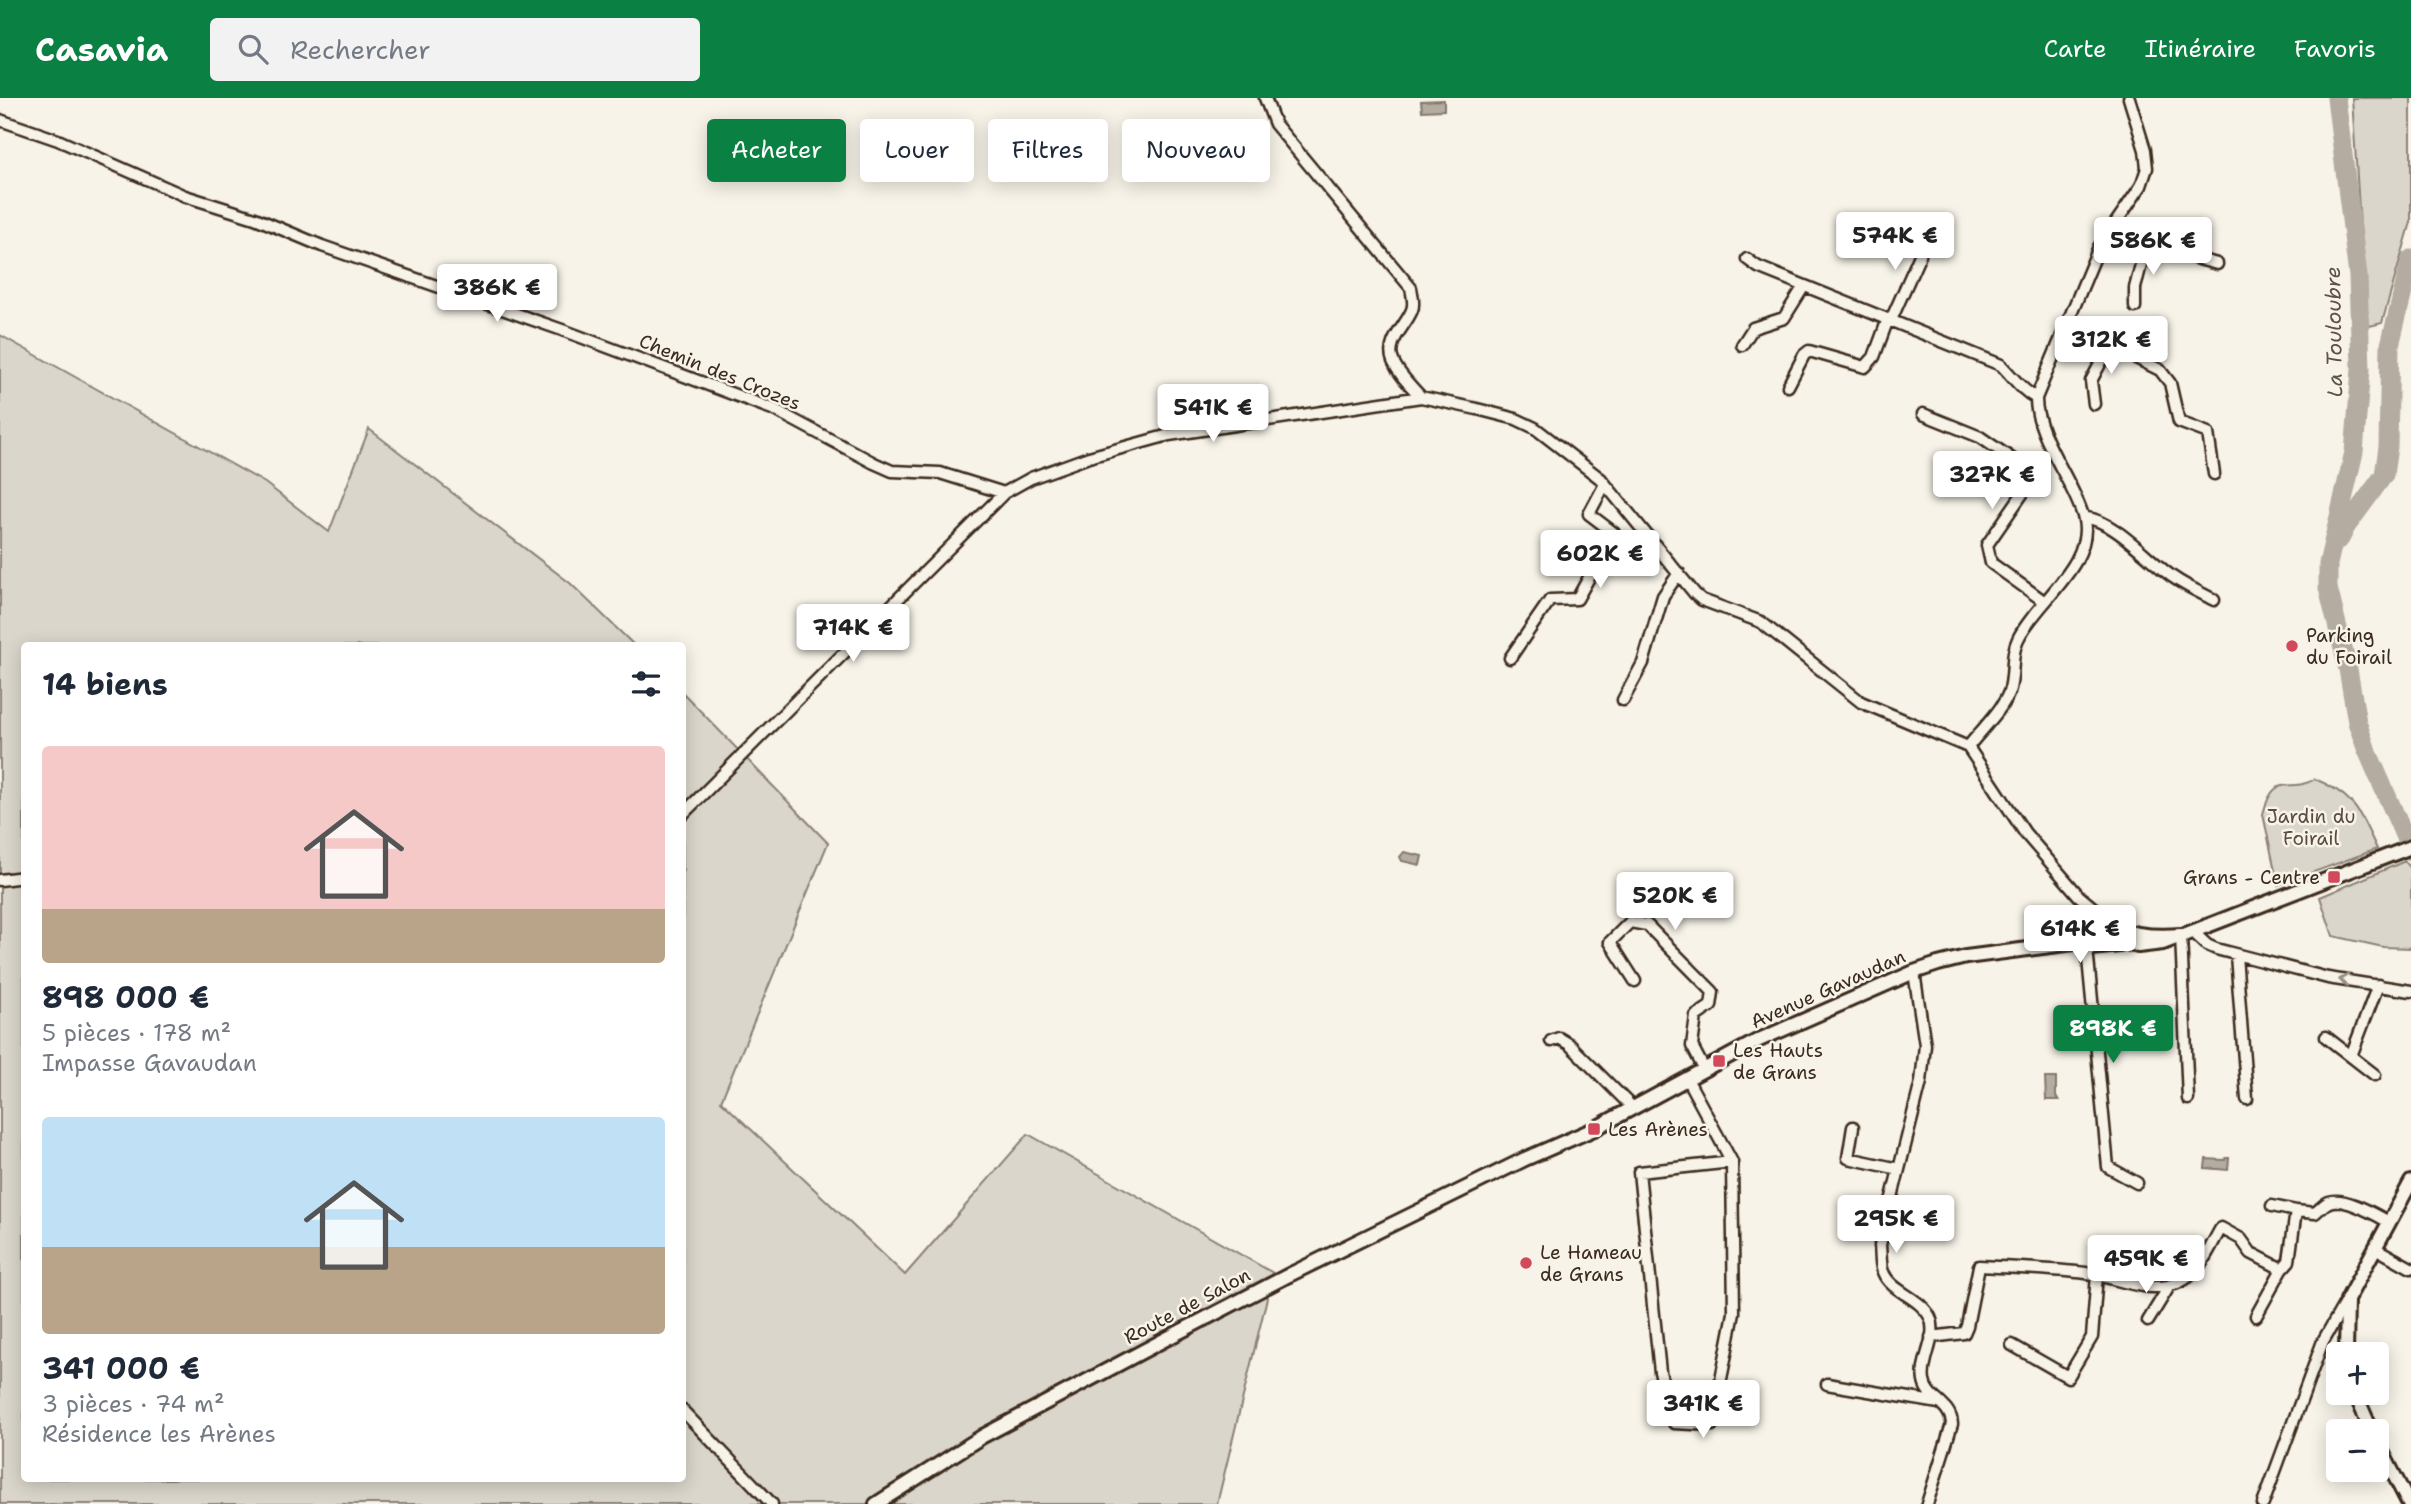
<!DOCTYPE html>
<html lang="fr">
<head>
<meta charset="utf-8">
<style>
  :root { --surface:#fff; --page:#f2f2f3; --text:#1f2937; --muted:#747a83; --accent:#0b8043 }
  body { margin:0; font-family:"Shantell Sans",sans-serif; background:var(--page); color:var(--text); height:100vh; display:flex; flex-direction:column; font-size:26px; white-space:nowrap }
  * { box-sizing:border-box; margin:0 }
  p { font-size:23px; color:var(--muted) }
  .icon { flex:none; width:38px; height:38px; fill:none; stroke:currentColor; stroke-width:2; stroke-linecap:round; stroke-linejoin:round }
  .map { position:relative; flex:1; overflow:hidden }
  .details { position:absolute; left:21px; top:544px; width:665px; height:840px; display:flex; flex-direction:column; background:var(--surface); border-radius:7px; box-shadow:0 4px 18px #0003 }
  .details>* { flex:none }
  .hud { position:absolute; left:707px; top:21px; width:665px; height:63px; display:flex; gap:14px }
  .buttons { position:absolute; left:2326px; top:1244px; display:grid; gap:14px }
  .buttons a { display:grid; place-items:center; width:63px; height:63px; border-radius:7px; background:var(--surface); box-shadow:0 4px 18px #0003; font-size:35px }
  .price { position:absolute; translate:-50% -60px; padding:0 16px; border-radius:7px; background:#fff; color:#222; font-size:23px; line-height:46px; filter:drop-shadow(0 2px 4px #0008) }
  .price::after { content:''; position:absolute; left:50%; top:42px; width:21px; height:16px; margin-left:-10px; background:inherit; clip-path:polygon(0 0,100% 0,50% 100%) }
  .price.selected { background:var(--accent); color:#fff }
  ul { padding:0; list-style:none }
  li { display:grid; align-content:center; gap:14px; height:371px; padding:0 21px }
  li span { display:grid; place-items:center; height:217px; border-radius:7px; color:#555 }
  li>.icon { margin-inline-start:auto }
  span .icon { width:126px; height:126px; fill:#fffc; stroke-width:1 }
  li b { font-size:30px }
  h2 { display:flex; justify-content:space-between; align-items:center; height:84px; padding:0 21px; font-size:30px }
  .chip { padding:0 24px; border-radius:7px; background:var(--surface); box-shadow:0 4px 18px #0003; font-size:24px; line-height:63px }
  .chip.selected { background:var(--accent); color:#fff }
  header { display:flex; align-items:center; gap:42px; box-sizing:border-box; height:98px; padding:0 35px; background:var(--accent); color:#fff }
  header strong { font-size:33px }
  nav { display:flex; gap:38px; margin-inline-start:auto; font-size:24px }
  .search { width:490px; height:63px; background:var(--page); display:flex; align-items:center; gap:18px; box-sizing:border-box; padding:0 24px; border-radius:7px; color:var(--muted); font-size:26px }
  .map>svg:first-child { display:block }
  .green { fill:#dbd6cb; stroke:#8b8074; stroke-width:2 }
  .water { fill:#b4aca0; stroke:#84786c; stroke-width:2 }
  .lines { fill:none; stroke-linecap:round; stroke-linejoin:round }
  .river { stroke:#b4aca0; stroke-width:19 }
  .minor-casing { stroke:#3b2a1e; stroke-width:15 }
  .tertiary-casing { stroke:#3b2a1e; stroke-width:18 }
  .minor { stroke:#f7f3e8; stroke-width:10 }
  .tertiary { stroke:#f7f3e8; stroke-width:12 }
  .oneway { stroke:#998e83 }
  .poi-dot { fill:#d1495b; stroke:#f7f3e8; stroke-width:2.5 }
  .labels { text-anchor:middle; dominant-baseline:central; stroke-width:5; stroke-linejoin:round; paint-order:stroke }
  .street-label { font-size:19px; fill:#3b2a1e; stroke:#f7f3e8 }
  .poi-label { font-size:19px; fill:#3b2a1e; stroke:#f7f3e8; text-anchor:start }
  .park-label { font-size:19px; fill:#5b4c41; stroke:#f7f3e8 }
  .water-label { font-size:21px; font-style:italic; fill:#5f5145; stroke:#f7f3e8 }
</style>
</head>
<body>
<header>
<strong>Casavia</strong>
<div class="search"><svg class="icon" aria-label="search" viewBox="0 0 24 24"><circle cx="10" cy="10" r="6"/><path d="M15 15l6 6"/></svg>Rechercher</div>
<nav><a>Carte</a><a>Itinéraire</a><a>Favoris</a></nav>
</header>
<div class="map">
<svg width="2411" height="1406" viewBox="0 0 2411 1406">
  <rect width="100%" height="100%" fill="#f7f3e8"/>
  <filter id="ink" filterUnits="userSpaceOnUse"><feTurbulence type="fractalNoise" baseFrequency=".0143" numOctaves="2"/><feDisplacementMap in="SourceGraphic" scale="14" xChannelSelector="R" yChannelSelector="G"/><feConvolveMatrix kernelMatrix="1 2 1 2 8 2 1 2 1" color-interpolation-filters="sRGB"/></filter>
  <g filter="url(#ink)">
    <path class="green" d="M 2352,0 L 2411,0 L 2411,124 L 2382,225 L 2370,228 L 2367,226 L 2366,222 Z
      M 0,237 L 265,385 L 329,434 L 369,331 L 570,485 L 635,548 L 24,548 L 24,1381 L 682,1381 L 683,595 L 828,745 L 721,1003 L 905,1177 L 1028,1036 L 1273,1175 L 1217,1406 L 0,1406 Z
      M 2315,681 C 2356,698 2359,714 2377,751 L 2278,787 L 2263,716 C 2275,671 2289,697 2315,681 Z
      M 2405,763 L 2411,771 L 2411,850 L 2383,849 L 2333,838 L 2320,799 Z"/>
    <path class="water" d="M 1444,2 L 1444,12 L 1422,13 L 1421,3 Z
      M 1404,754 L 1422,758 L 1420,767 L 1402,763 L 1400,759 Z
      M 2045,980 L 2056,980 L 2056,999 L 2059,1002 L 2046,1002 Z
      M 2226,1060 L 2229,1060 L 2228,1072 L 2205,1070 L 2206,1061 L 2225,1062 Z"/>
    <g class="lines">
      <path class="river" d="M 2336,0 L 2358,178 L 2361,271 L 2354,354 L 2328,466 L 2328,490 L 2348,571 L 2357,624 L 2366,650 L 2411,753
        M 2340,441 L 2346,429 L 2384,377 L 2388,349 L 2390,247 L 2411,161"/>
      <defs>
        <path id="minor" d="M 1265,0 L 1275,26 L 1411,190 C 1412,197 1415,205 1412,212 C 1406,228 1385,244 1393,263 C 1399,277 1411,288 1421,299
          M 0,22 L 58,42 L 185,98 L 255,120 L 322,148 L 565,233 L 775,312 L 874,365 L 892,373 L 940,375 L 1004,395
          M 2107,136 L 2217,166
          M 1747,161 L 1758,169 L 2001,267 C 2013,279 2021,292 2036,300
          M 2135,209 L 2135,190 L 2146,147
          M 1891,222 L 1920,157 L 1924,134
          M 2066,225 L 2160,272 L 2170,285 L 2179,324 L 2208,335 L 2214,376
          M 1742,247 L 1753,230 L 1784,220 L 1804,188
          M 1788,288 L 1804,257 L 1809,253 L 1865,269 L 1874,259 L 1888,221
          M 2094,306 L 2091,283 L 2110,247
          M 1923,316 L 1980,339 L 2012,361 L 2025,392 L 1987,447 L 1991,465 L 2045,504
          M 2084,420 C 2109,419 2146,459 2166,474 C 2180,486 2198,493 2214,502
          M 1510,560 L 1550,502 L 1577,501 L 1614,435 L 1589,416 L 1605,386
          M 1623,602 L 1643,565 L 1663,498 L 1679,475
          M 1968,649 C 1981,632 2001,614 2009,594 C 2015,577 2010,557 2018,541 C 2035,505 2097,464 2083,418 C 2073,383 2035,336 2036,300 L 2099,149 L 2141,88 L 2147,70 L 2145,52 L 2129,0
          M 682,717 L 1004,395 L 1031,380 L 1089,359 L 1169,337 L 1421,299 L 1477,311 L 1516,321 L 1535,330 L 1601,381 L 1695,496 L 1702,502 L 1761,524 L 1861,604 L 1968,649 L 2025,735 L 2079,798 L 2108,822 L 2114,831
          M 0,782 L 24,779
          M 2192,833 L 2207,847 L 2216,851 L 2328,880 L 2411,893
          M 2181,837 L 2188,1001
          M 2087,850 L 2108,1069 L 2137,1085
          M 2236,857 L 2247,1001
          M 1914,874 L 1925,947 L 1921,984 L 1880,1147 C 1881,1155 1880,1166 1883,1174 C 1891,1194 1920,1199 1930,1219 C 1939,1239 1920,1262 1924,1283 C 1927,1302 1951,1305 1952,1326 L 1927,1406
          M 1635,883 L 1610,844 L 1630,824 L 1647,827 L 1713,894 L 1711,908 L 1696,918 L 1692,948 L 1704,971
          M 2326,939 L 2375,977
          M 1551,943 L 1559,940 L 1569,946 L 1633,1010
          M 2351,958 L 2378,887
          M 1687,981 L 1732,1064 L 1734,1215 L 1712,1327 L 1674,1325 L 1660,1274 L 1639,1074 L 1732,1064
          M 1853,1029 L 1848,1060 L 1899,1071
          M 2272,1108 L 2296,1113
          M 2375,1150 L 2411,1170
          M 2256,1218 L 2282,1171
          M 2148,1223 L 2170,1187
          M 1931,1239 L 1964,1235 L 1967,1228 L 1979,1168 C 2015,1170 2051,1171 2086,1175 C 2117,1179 2150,1198 2180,1184 C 2201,1174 2210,1149 2221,1130 L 2241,1141 L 2251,1155 L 2282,1171 L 2289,1163 L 2296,1113 L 2315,1115 C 2320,1111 2324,1106 2329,1104 C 2344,1098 2376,1117 2389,1124
          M 2012,1247 L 2068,1279 L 2092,1239 L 2097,1177
          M 1827,1286 L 1939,1305
          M 682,1312 L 772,1406
          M 2263,1406 L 2323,1243 L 2346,1203"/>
        <path id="tertiary" d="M 2092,850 L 2119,847 L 2123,844 L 2138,848 L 2163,845 L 2411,749
          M 2346,1256 L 2347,1202 L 2411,1084
          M 2355,1295 L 2372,1334
          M 2376,1342 L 2409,1406
          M 876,1406 L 983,1338 L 1164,1242 L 1289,1177 L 1525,1061 L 1594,1031 L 1759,942 L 1914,874 L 1938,866 L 1966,859 L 2090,843 L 2109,837 L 2117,830 C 2137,838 2159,839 2181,837"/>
      </defs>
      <use href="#minor" class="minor-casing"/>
      <use href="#tertiary" class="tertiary-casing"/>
      <use href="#minor" class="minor"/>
      <use href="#tertiary" class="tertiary"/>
    </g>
    <defs><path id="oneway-chevron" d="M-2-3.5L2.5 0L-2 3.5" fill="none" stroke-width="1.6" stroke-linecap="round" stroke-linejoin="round" transform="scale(1.75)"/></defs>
    <use class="oneway" href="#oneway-chevron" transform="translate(2344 882) rotate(-173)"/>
  </g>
  <g class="poi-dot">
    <circle cx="2292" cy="548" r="7"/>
    <rect x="2327" y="772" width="14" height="14" rx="3.5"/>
    <rect x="1712" y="956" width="14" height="14" rx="3.5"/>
    <rect x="1587" y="1024" width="14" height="14" rx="3.5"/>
    <circle cx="1526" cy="1165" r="7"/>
  </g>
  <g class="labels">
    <g class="street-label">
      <text transform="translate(720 274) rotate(22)">Chemin des Crozes</text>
      <text transform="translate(1828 891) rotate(-24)">Avenue Gavaudan</text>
      <text transform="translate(1187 1208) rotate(-28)">Route de Salon</text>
    </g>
    <g class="poi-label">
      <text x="2306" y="537">Parking<tspan x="2306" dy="22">du Foirail</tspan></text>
      <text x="2320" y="779" text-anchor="end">Grans - Centre</text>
      <text x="1733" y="952">Les Hauts<tspan x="1733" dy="22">de Grans</tspan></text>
      <text x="1608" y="1031">Les Arènes</text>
      <text x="1540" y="1154">Le Hameau<tspan x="1540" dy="22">de Grans</tspan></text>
    </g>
    <g class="park-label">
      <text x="2311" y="718">Jardin du<tspan x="2311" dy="22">Foirail</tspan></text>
    </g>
    <g class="water-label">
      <text transform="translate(2334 234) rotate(-91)">La Touloubre</text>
    </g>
  </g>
</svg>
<div class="buttons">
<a>+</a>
<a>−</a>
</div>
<b class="price" style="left:1895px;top:174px">574K €</b>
<b class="price" style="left:2153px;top:179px">586K €</b>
<b class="price" style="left:497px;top:226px">386K €</b>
<b class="price" style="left:2111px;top:278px">312K €</b>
<b class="price" style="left:1213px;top:346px">541K €</b>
<b class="price" style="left:1992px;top:413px">327K €</b>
<b class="price" style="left:1600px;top:492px">602K €</b>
<b class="price" style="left:853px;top:566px">714K €</b>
<b class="price" style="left:1675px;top:834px">520K €</b>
<b class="price" style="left:2080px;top:867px">614K €</b>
<b class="price selected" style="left:2113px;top:967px">898K €</b>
<b class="price" style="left:1896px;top:1157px">295K €</b>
<b class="price" style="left:2146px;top:1197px">459K €</b>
<b class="price" style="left:1703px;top:1342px">341K €</b>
<div class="hud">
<a class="chip selected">Acheter</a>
<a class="chip">Louer</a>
<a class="chip">Filtres</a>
<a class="chip">Nouveau</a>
</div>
<section class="details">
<h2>14 biens<svg class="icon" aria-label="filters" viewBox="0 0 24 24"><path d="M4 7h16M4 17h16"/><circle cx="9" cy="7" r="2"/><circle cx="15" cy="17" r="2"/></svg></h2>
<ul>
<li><span style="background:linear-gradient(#f6c9c9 75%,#b9a48a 0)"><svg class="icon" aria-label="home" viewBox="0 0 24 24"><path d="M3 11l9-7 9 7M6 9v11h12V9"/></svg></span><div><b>898 000 €</b><p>5 pièces · 178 m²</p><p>Impasse Gavaudan</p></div></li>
<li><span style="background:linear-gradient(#bfe0f5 60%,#b9a48a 0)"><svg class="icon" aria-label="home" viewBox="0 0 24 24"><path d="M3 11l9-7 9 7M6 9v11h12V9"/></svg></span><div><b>341 000 €</b><p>3 pièces · 74 m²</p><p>Résidence les Arènes</p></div></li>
</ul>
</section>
</div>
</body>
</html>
